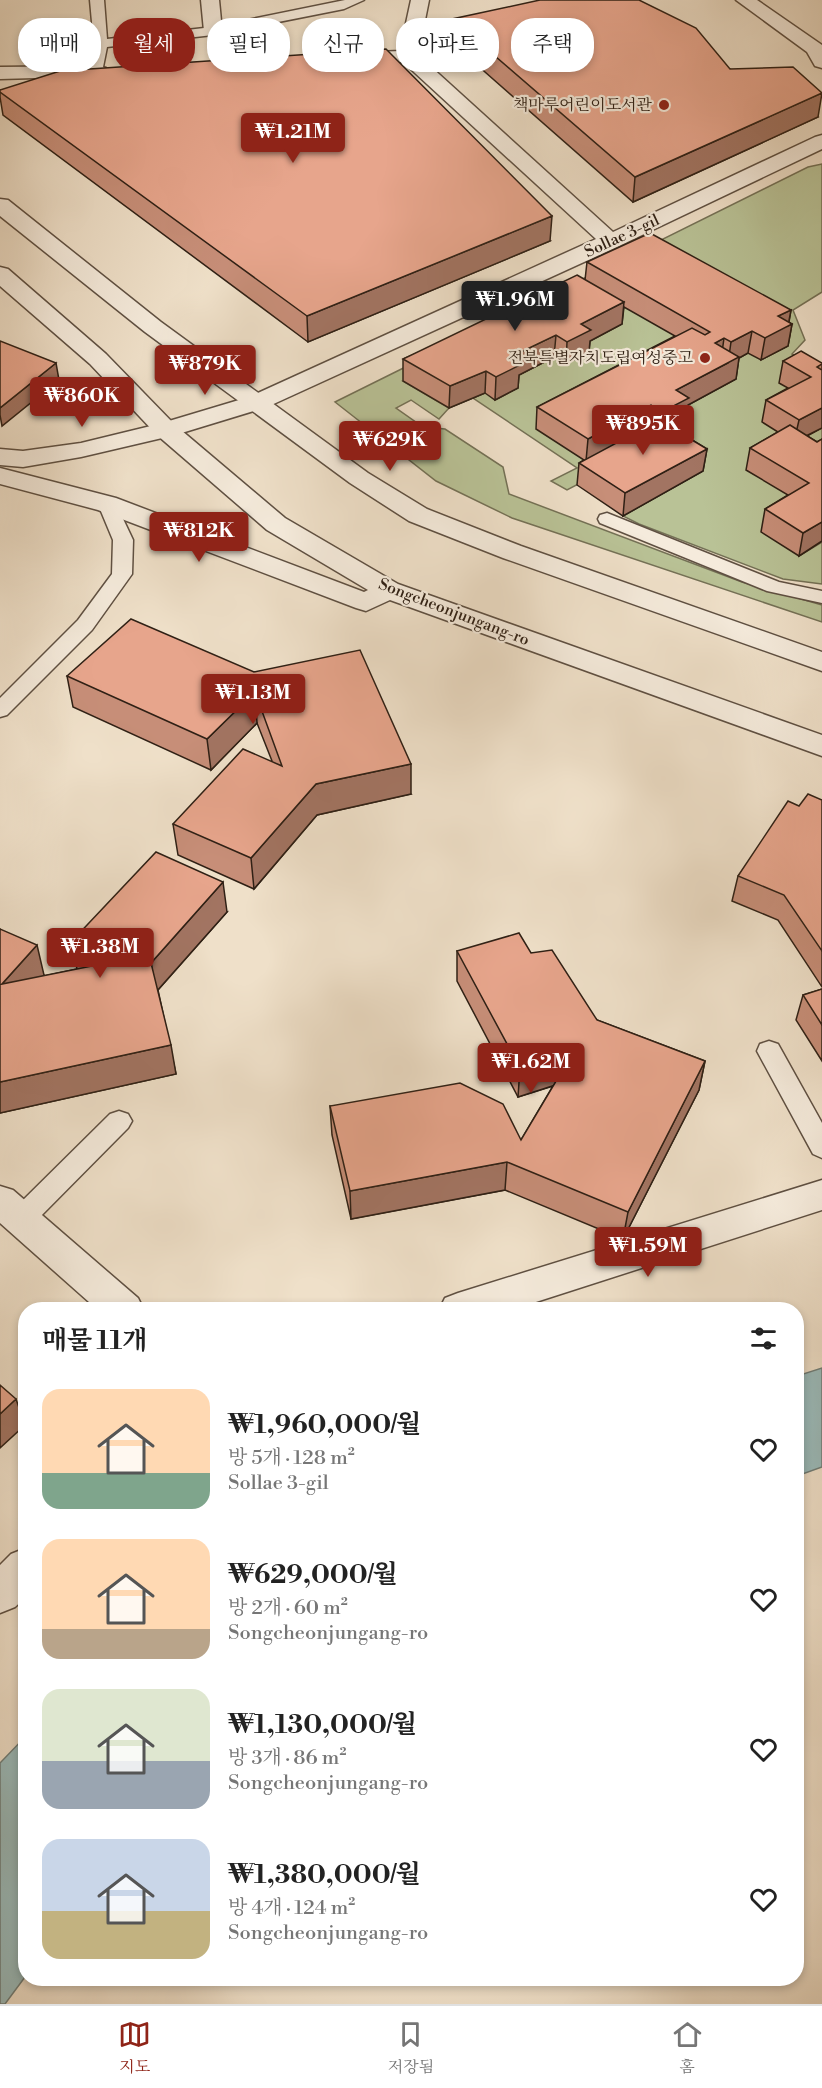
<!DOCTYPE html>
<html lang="ko">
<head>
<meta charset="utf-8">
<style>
  :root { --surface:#fff; --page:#f6f6f6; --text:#222; --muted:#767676; --line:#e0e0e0; --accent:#8f2418 }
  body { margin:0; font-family:"Libre Bodoni","Noto Serif KR",serif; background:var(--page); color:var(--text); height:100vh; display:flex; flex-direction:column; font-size:22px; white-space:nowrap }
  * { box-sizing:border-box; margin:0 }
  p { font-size:20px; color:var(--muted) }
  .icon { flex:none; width:33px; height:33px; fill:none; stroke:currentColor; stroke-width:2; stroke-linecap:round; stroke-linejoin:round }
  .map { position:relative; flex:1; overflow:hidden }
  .sheet { position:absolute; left:18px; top:1302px; width:786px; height:684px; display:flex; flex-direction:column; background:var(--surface); border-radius:24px; box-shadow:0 3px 9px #0003 }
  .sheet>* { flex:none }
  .hud { position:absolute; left:18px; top:18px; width:786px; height:54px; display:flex; gap:12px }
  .price { position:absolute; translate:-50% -51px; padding:0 14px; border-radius:6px; background:var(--accent); color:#fff; font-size:20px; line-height:39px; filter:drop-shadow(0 2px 3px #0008) }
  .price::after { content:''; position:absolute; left:50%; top:36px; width:18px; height:14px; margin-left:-9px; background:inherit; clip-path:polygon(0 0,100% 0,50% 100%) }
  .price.current { background:#222; color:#fff }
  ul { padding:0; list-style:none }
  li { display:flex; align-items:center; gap:18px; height:150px; padding:0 24px }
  li span { display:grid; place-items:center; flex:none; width:168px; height:120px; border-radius:18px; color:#555 }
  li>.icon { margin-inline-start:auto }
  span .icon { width:72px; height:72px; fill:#fffc; stroke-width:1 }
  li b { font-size:26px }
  h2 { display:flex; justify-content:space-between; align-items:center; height:72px; padding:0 24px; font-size:26px }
  .pill { padding:0 21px; border-radius:24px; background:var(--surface); box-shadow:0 3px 9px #0003; font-size:21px; line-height:54px }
  .pill.current { background:var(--accent); color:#fff }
  .dock { display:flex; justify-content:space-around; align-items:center; height:84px; border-top:2px solid var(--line); background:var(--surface); font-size:16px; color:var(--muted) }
  .dock a { display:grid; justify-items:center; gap:3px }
  .dock .current { color:var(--accent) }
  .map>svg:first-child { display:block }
  .green { fill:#b9c296; stroke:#747156; stroke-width:1.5 }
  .water { fill:#9bbcbc; stroke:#707e79; stroke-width:1.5 }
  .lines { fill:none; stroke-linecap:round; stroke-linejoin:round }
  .service-casing { stroke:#5f5042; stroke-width:3 }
  .minor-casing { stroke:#5f5042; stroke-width:3 }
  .tertiary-casing { stroke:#5f5042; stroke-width:3 }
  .service { fill:#f5ebdc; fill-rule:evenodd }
  .minor { fill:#f5ebdc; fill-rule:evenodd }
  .tertiary { fill:#f5ebdc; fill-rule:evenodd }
  .wall { fill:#c78e78; stroke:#2f2015; stroke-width:1.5 }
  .shaded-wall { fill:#a27462; stroke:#2f2015; stroke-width:1.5 }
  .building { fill:#e7a58c; stroke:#2f2015; stroke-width:1.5 }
  .poi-dot { fill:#8f2418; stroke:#f5ebdc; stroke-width:2 }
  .labels { text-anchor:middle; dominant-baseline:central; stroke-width:4.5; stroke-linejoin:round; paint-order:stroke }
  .far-poi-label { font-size:16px; fill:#2f2015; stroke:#f5ebdc; text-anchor:end }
  .far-street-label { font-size:16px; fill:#2f2015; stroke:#f5ebdc }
</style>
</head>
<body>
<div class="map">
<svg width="822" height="2004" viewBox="0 0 822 2004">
  <rect width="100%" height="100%" fill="#efe0c9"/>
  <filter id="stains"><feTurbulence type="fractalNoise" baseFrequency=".00333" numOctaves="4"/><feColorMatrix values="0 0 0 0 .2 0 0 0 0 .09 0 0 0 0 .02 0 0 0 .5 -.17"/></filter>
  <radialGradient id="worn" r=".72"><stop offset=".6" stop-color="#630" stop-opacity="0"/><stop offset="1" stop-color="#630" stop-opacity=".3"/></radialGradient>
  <path class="green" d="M 822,164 L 822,292 L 793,310 L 805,340 L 792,354 L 822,371 L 822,458 L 805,505 L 799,556 L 822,542 L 822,584 L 783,579 L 639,524 L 623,516 L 657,443 L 567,490 L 551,481 L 577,468 L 473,398 L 554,357 L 566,364 L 588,352 L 579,346 L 403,381 L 449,408 L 439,419 L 411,400 L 396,408 L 423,427 L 445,429 L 503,467 L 509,494 L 742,582 L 822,605 L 822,622 L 512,518 L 436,481 L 335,402 L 808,167 Z"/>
  <path class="water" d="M 822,1368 L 822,1467 L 797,1476 L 797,1376 Z
    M 25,1737 L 25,1977 L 5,2004 L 0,2004 L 0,1763 Z"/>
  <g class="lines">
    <defs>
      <path id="service" d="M 90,0 L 104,0 L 107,39 L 213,27 L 345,0 L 364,0 L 344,9 L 213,35 L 107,47 L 102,72 L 95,76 L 88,72 L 94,44 Z
        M 107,498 L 116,504 L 133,540 L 132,574 L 92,630 L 7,715 L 0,717 L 0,698 L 78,620 L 112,574 L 113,540 L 98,504 Z
        M 607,513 L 779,582 L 822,591 L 822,603 L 767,591 L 600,523 L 598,519 L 600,515 Z
        M 769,1041 L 778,1044 L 822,1123 L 822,1158 L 813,1154 L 757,1051 L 760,1044 Z
        M 119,1111 L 128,1114 L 132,1121 L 128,1128 L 31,1226 L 22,1229 L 13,1226 L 9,1218 L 13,1210 L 110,1114 Z"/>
      <path id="minor" d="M 201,0 L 219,0 L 222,31 L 220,35 L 206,35 L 204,31 Z
        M 411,0 L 429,0 L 418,55 L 613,232 L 815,137 L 822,135 L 822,149 L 619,246 L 267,407 L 175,435 L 81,457 L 23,467 L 0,465 L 0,449 L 23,451 L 81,443 L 159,424 L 249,397 L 596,239 L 403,62 L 342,63 L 339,59 L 349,53 L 400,51 Z
        M 736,0 L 757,0 L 822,45 L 822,68 L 815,66 L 807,52 Z
        M 99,66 L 106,68 L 109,72 L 106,76 L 0,79 L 0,67 Z
        M 822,1180 L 822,1210 L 511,1310 L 439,1310 L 445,1298 L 458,1293 Z
        M 0,1186 L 13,1190 L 138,1298 L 144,1310 L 98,1310 L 0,1223 Z
        M 26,1548 L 26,1597 L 15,1607 L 0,1613 L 0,1565 L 11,1554 Z"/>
      <path id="tertiary" d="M 0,199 L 8,200 L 161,322 L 368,473 L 427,509 L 521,546 L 822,652 L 822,671 L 503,558 L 409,521 L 350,483 L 145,332 L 0,216 Z
        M 0,267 L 8,269 L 106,354 L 175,425 L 285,518 L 398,584 L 822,735 L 822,756 L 390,600 L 366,611 L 356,608 L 98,510 L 0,484 L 0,468 L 116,498 L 364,592 L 368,590 L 267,530 L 157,435 L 90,364 L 0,286 Z"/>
    </defs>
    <use href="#service" class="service-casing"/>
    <use href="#minor" class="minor-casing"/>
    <use href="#tertiary" class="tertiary-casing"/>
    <use href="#service" class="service"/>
    <use href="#minor" class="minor"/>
    <use href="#tertiary" class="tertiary"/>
  </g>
  <path class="wall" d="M 452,19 L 730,69 L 818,117 L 633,202 L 452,43 Z
    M 0,90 L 550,241 L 308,342 L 3,115 L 0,97 Z
    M 587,262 L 791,310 L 789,322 L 792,324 L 788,346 L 761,360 L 748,353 L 739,358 L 736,379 L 688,405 L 686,420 L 672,428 L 707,449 L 703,471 L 623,516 L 577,485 L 579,463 L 584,460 L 536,429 L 537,407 L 675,336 L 624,307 L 622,324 L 590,341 L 589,352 L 566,364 L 554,357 L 519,375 L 518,388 L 495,400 L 485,393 L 449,408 L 403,381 L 403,359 L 585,280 Z
    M 783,361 L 822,363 L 822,428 L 807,436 L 817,442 L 822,439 L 822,541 L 799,556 L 761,532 L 765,509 L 788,495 L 746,470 L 750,448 L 778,432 L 762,422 L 766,400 L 788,388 L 779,383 Z
    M 254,672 L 411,794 L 317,815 L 254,889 L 178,855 L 173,824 L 272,761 L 257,723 L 211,770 L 73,707 L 67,676 Z
    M 822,800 L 822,987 L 778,920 L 732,901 L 738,876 L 799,806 Z
    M 227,912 L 158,990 L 176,1074 L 0,1113 L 0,929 L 44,975 L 44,976 L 77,969 L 71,942 Z
    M 457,951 L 531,953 L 597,1020 L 705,1061 L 699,1090 L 623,1239 L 505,1190 L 351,1219 L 332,1135 L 330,1106 L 521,1140 L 553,1086 L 518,1097 L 457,981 Z
    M 822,989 L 822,1061 L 796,1020 L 803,995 Z"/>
  <path class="shaded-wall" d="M 822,93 L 818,117 L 633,202 L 635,177 Z
    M 552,216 L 550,241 L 308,342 L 307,316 Z
    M 624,302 L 622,324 L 590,341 L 589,352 L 566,364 L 567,342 L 581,324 Z
    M 791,310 L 788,326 L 792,324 L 788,346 L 761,360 L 765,338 L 778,316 Z
    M 752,331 L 748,353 L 739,358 L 736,379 L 688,405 L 686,420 L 659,434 L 662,412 L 676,390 L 728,363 L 731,342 Z
    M 556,335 L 554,357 L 519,375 L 518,388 L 495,400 L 496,377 L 508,358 Z
    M 724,338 L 721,360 L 715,343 Z
    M 56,363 L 59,380 L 2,426 L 0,415 L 0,408 Z
    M 486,371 L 485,393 L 449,408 L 450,386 Z
    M 651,405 L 649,428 L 586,461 L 588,439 Z
    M 822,408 L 822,428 L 794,442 L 799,420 Z
    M 707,449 L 703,471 L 623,516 L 625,493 Z
    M 822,522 L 822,541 L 799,556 L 803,533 Z
    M 255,692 L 257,723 L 211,770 L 207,739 Z
    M 411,764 L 411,794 L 317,815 L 254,889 L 251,858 L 316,784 Z
    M 223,882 L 227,912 L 156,992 L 151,963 Z
    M 37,945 L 44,975 L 11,1014 L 2,984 Z
    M 171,1045 L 176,1074 L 0,1113 L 0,1082 Z
    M 574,1051 L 571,1080 L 518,1097 L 520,1068 Z
    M 705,1061 L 699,1090 L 623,1239 L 628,1212 Z
    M 507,1162 L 505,1190 L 351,1219 L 350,1191 Z
    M 16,1399 L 25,1425 L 0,1448 L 0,1414 Z"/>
  <path class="building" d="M 540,0 L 639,0 L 696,28 L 730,69 L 793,67 L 822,93 L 635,177 L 452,19 Z
    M 386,49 L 552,216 L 307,316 L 0,92 L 0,90 L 60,71 Z
    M 650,233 L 791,310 L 778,316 L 792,324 L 765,338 L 752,331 L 731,342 L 724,338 L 715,343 L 739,357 L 676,390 L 689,398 L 662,412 L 651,405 L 588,439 L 537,407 L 692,328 L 705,335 L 710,332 L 587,262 Z
    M 577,275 L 624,302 L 581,324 L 591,330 L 567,342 L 556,335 L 508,358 L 520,365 L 496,377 L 486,371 L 450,386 L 403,359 Z
    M 0,341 L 56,363 L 0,408 Z
    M 801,351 L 822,363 L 822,364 L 817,367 L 822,370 L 822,408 L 799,420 L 766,400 L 811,377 L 783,361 Z
    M 659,420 L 707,449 L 625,493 L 579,463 Z
    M 790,425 L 817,442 L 822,439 L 822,522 L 803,533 L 765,509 L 809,483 L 750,448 Z
    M 131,619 L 254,672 L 360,650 L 411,764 L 316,784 L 251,858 L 173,824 L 243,749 L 282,766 L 255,692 L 207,739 L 67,676 Z
    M 808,794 L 822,800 L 822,951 L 784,895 L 738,876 L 788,801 L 799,806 Z
    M 156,852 L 223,882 L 151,963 L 171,1045 L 0,1082 L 0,929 L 37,945 L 2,984 L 112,962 L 71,942 Z
    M 519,933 L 531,953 L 552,950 L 597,1020 L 705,1061 L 628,1212 L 507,1162 L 350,1191 L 330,1106 L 460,1083 L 503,1104 L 521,1140 L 574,1051 L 520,1068 L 457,951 Z
    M 822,989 L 822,1025 L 803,995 Z
    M 0,1385 L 16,1399 L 0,1414 Z"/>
  <g class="poi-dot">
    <circle cx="664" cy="105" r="6"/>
    <circle cx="705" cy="358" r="6"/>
  </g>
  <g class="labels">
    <g class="far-poi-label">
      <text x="652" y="105">책마루어린이도서관</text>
      <text x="693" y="358">전북특별자치도립여성중고</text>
    </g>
    <g class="far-street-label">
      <text transform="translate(622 236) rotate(-25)">Sollae 3-gil</text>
      <text transform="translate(454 612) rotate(21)">Songcheonjungang-ro</text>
    </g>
  </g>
  <rect width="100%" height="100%" filter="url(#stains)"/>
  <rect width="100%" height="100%" fill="url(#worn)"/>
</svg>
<b class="price" style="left:293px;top:164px">₩1.21M</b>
<b class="price current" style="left:515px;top:332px">₩1.96M</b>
<b class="price" style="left:205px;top:396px">₩879K</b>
<b class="price" style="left:82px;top:428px">₩860K</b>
<b class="price" style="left:643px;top:456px">₩895K</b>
<b class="price" style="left:390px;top:472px">₩629K</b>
<b class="price" style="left:199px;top:563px">₩812K</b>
<b class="price" style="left:253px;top:725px">₩1.13M</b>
<b class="price" style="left:100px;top:979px">₩1.38M</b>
<b class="price" style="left:531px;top:1094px">₩1.62M</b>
<b class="price" style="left:648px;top:1278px">₩1.59M</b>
<div class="hud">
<a class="pill">매매</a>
<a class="pill current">월세</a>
<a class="pill">필터</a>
<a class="pill">신규</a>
<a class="pill">아파트</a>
<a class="pill">주택</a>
</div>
<section class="sheet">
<h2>매물 11개<svg class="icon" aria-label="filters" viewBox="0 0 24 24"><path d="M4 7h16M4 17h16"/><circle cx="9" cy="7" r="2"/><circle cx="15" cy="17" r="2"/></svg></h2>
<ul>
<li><span style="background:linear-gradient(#ffd9b3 70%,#7fa58c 0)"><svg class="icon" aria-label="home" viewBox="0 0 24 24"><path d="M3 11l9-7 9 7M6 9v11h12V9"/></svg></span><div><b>₩1,960,000/월</b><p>방 5개 · 128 m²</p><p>Sollae 3-gil</p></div><svg class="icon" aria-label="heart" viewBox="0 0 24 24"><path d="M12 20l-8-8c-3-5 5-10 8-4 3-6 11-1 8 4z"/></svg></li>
<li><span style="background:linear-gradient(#ffd9b3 75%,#b9a48a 0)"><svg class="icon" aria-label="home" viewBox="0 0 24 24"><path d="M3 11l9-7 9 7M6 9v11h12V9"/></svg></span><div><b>₩629,000/월</b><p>방 2개 · 60 m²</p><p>Songcheonjungang-ro</p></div><svg class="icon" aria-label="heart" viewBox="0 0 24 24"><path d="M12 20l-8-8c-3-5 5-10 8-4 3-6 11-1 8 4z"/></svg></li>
<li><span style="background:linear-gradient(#dfe7d0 60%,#9aa5b1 0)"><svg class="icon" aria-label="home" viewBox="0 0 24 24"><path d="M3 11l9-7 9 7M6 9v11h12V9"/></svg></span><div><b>₩1,130,000/월</b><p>방 3개 · 86 m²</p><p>Songcheonjungang-ro</p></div><svg class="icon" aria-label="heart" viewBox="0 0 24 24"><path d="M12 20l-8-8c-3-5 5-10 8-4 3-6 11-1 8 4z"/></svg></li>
<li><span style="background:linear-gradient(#c9d6e8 60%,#c2b280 0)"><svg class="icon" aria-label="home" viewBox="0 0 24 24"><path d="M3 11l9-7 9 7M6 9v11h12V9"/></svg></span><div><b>₩1,380,000/월</b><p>방 4개 · 124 m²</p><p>Songcheonjungang-ro</p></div><svg class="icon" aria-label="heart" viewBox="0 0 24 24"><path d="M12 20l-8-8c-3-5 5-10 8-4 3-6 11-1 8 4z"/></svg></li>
</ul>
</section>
</div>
<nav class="dock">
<a class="current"><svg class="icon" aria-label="map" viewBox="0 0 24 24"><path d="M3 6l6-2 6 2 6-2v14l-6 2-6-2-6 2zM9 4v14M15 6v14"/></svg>지도</a>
<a><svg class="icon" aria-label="saved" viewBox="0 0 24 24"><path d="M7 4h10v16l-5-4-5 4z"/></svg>저장됨</a>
<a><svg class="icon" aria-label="home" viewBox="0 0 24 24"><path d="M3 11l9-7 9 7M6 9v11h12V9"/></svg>홈</a>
</nav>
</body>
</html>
